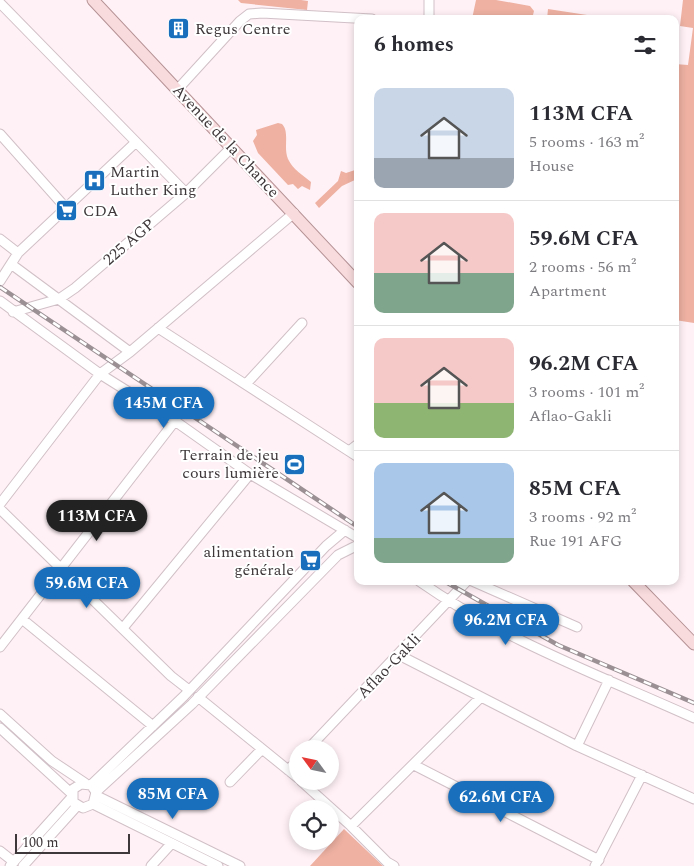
<!DOCTYPE html>
<html lang="en">
<head>
<meta charset="utf-8">
<style>
  :root { --surface:#fff; --page:#f2f2f3; --text:#2b2b33; --muted:#7c7c81; --line:#e1e1e2; --accent:#196fbc }
  body { margin:0; font-family:Spectral,serif; background:var(--page); color:var(--text); height:100vh; display:flex; flex-direction:column; font-size:19px; white-space:nowrap }
  * { box-sizing:border-box; margin:0 }
  p { font-size:16px; color:var(--muted) }
  .icon { flex:none; width:28px; height:28px; fill:none; stroke:currentColor; stroke-width:2; stroke-linecap:round; stroke-linejoin:round }
  .map { position:relative; flex:1; overflow:hidden }
  .sheet { position:absolute; left:354px; top:15px; width:325px; height:570px; display:flex; flex-direction:column; background:var(--surface); border-radius:10px; box-shadow:0 2px 8px #0003 }
  .sheet>* { flex:none }
  .needle { width:32px; rotate:303deg }
  .controls { position:absolute; left:289px; top:740px; display:grid; gap:10px }
  .controls a { display:grid; place-items:center; width:50px; height:50px; border-radius:50%; background:var(--surface); box-shadow:0 2px 8px #0003; font-size:25px }
  .scale { position:absolute; left:15px; bottom:12px; width:115px; box-sizing:border-box; padding-left:5px; border:2px solid #3f383b; border-top:0; font-size:14px; line-height:18px; white-space:nowrap; color:#3f383b; -webkit-text-stroke:4px #fff; paint-order:stroke }
  .price { position:absolute; translate:-50% -42px; padding:0 11px; border-radius:18px; background:var(--accent); color:#fff; font-size:16px; line-height:32px; filter:drop-shadow(0 1px 2px #0008) }
  .price::after { content:''; position:absolute; left:50%; top:30px; width:15px; height:11px; margin-left:-8px; background:inherit; clip-path:polygon(0 0,100% 0,50% 100%) }
  .price.selected { background:#222; color:#fff }
  ul { padding:0; list-style:none }
  li { display:flex; align-items:center; gap:15px; height:125px; padding:0 20px }
  li+li { border-top:1px solid var(--line) }
  li span { display:grid; place-items:center; flex:none; width:140px; height:100px; border-radius:10px; color:#555 }
  li>.icon { margin-inline-start:auto }
  span .icon { width:60px; height:60px; fill:#fffc; stroke-width:1 }
  li b { font-size:21px }
  h2 { display:flex; justify-content:space-between; align-items:center; height:60px; padding:0 20px; font-size:21px }
  .map>svg:first-child { display:block }
  .green { fill:#eeb1a2 }
  .lines { fill:none; stroke-linecap:round; stroke-linejoin:round }
  .minor-casing { stroke:#d1c0c7; stroke-width:11 }
  .major-casing { stroke:#b59295; stroke-width:13 }
  .minor { stroke:#fff; stroke-width:9 }
  .major { stroke:#f8dbdd; stroke-width:11 }
  .rail-casing { stroke:#9b9195; stroke-width:4.5 }
  .rail { stroke:#fff; stroke-width:2.5; stroke-dasharray:8; stroke-linecap:butt }
  .labels { text-anchor:middle; dominant-baseline:central; stroke-width:4; stroke-linejoin:round; paint-order:stroke }
  .poi-label { font-size:16px; fill:#3f383b; stroke:#fff; text-anchor:start }
  .street-label { font-size:16px; fill:#3f383b; stroke:#fff }
</style>
</head>
<body>
<div class="map">
<svg width="694" height="866" viewBox="0 0 694 866">
  <rect width="100%" height="100%" fill="#fff1f6"/>
  <path class="green" d="M 238,0 L 301,0 L 308,1 L 307,10 L 241,3 Z
    M 476,0 L 496,0 L 530,6 L 534,11 L 532,19 L 472,19 Z
    M 683,0 L 694,0 L 694,323 L 675,320 L 675,64 L 688,65 L 693,28 L 680,26 Z
    M 548,9 L 613,19 L 547,19 Z
    M 278,123 L 282,124 C 290,132 283,148 288,159 C 293,170 303,175 311,182 L 310,190 L 302,186 L 298,189 L 293,184 L 288,185 L 258,153 L 253,141 L 257,135 L 256,130 Z
    M 357,162 L 357,179 L 342,186 L 319,208 L 315,203 L 338,181 L 341,171 L 346,173 L 355,170 Z
    M 344,829 L 383,866 L 310,866 Z"/>
  <g class="lines">
    <defs>
      <path id="minor" d="M 429,0 L 429,19
        M 0,3 L 186,193
        M 177,90 L 240,21 L 249,14 L 262,13 L 372,19
        M 0,134 L 65,207
        M 0,239 L 18,253
        M 11,264 L 130,352
        M 0,281 L 18,253 L 135,143
        M 0,301 L 100,374 L 175,421 L 250,474 L 358,538
        M 13,312 L 59,299 L 75,288 L 186,193 L 231,148
        M 158,328 L 358,457
        M 246,384 L 302,323
        M 349,451 L 358,444
        M 0,504 L 100,374 L 130,352 L 294,213
        M 0,509 L 171,676 L 189,690
        M 419,581 C 503,640 601,676 694,718
        M 472,581 L 577,627
        M 22,619 L 153,726
        M 123,628 L 250,474
        M 0,647 L 175,421
        M 399,655 L 577,746 L 694,799
        M 198,697 L 298,778
        M 0,714 L 52,761 L 85,783
        M 0,728 L 72,794
        M 577,746 L 609,680
        M 308,749 L 467,581
        M 414,765 L 599,860
        M 288,770 L 298,760
        M 301,781 L 351,826 L 387,862 L 394,866
        M 230,782 L 262,749
        M 91,785 L 184,696 L 326,546 L 345,530
        M 96,792 L 91,785 L 81,784 L 73,789 L 73,802 L 83,808 L 93,804 L 96,792 L 192,704 L 338,555 L 358,545
        M 97,796 L 240,866
        M 93,804 L 218,866
        M 351,826 L 480,698
        M 0,851 L 14,862
        M 10,866 L 72,797
        M 23,866 L 77,806
        M 151,866 L 171,844
        M 595,866 L 642,775"/>
      <path id="major" d="M 93,0 L 358,283
        M 633,581 L 694,644"/>
    </defs>
    <use href="#minor" class="minor-casing"/>
    <use href="#major" class="major-casing"/>
    <use href="#minor" class="minor"/>
    <use href="#major" class="major"/>
    <defs>
      <path id="rail" d="M 0,287 L 358,527
        M 444,581 L 558,645 L 694,703"/>
    </defs>
    <use href="#rail" class="rail-casing"/>
    <use href="#rail" class="rail"/>
  </g>
  <defs>
    <symbol id="building-square" viewBox="-11 -11 22 22"><rect x="-9" y="-9" width="18" height="18" rx="4" fill="#196fbc" stroke="#fff"/><path d="M-4-6H4V6H1V3H-1V6H-4ZM-2.5-4.3h1.7v1.8h-1.7ZM.8-4.3h1.7v1.8H.8ZM-2.5-1h1.7V.8h-1.7ZM.8-1h1.7V.8H.8Z" fill="#fff"/></symbol>
    <symbol id="hospital-square" viewBox="-11 -11 22 22"><rect x="-9" y="-9" width="18" height="18" rx="4" fill="#196fbc" stroke="#fff"/><path d="M-5-5h3v3.5h4V-5h3V5h-3V1.5h-4V5h-3Z" fill="#fff"/></symbol>
    <symbol id="supermarket-square" viewBox="-11 -11 22 22"><rect x="-9" y="-9" width="18" height="18" rx="4" fill="#196fbc" stroke="#fff"/><path d="M-6-5.5h2.5l.6 2H6L4.5 2H-2.5L-4.4-4H-6ZM-1.5 3.2a1.3 1.3 0 1 0 .1 0ZM3 3.2a1.3 1.3 0 1 0 .1 0Z" fill="#fff"/></symbol>
    <symbol id="stadium-square" viewBox="-11 -11 22 22"><rect x="-9" y="-9" width="18" height="18" rx="4" fill="#196fbc" stroke="#fff"/><path d="M0-5a6.5 5 0 1 0 0 10a6.5 5 0 1 0 0-10ZM-3.5-1.8h7v3.6h-7Z" fill="#fff"/></symbol>
  </defs>
  <g fill-rule="evenodd">
    <use href="#building-square" x="166" y="16" width="25" height="25"/>
    <use href="#hospital-square" x="82" y="168" width="25" height="25"/>
    <use href="#supermarket-square" x="54" y="198" width="25" height="25"/>
    <use href="#stadium-square" x="282" y="452" width="25" height="25"/>
    <use href="#supermarket-square" x="298" y="548" width="25" height="25"/>
  </g>
  <g class="labels">
    <g class="poi-label">
      <text x="195" y="29">Regus Centre</text>
      <text x="110" y="172">Martin<tspan x="110" dy="18">Luther King</tspan></text>
      <text x="83" y="211">CDA</text>
      <text x="279" y="455" text-anchor="end">Terrain de jeu<tspan x="279" dy="18">cours lumière</tspan></text>
      <text x="294" y="552" text-anchor="end">alimentation<tspan x="294" dy="18">générale</tspan></text>
    </g>
    <g class="street-label">
      <text transform="translate(226 141) rotate(47)">Avenue de la Chance</text>
      <text transform="translate(129 242) rotate(-41)">225 AGP</text>
      <text transform="translate(389 666) rotate(-46)">Aflao-Gakli</text>
    </g>
  </g>
</svg>
<div class="controls">
<a><svg class="needle" viewBox="-14 -14 28 28"><path d="M0-13l5 13h-10z" fill="#e53935"/><path d="M0 13l5-13h-10z" fill="#7c7c81"/></svg></a>
<a><svg class="icon" aria-label="locate" viewBox="0 0 24 24"><circle cx="12" cy="12" r="6"/><path d="M12 2v4M12 18v4M2 12h4M18 12h4"/></svg></a>
</div>
<div class="scale">100 m</div>
<b class="price" style="left:164px;top:429px">145M CFA</b>
<b class="price selected" style="left:97px;top:542px">113M CFA</b>
<b class="price" style="left:87px;top:609px">59.6M CFA</b>
<b class="price" style="left:506px;top:646px">96.2M CFA</b>
<b class="price" style="left:173px;top:820px">85M CFA</b>
<b class="price" style="left:501px;top:823px">62.6M CFA</b>
<section class="sheet">
<h2>6 homes<svg class="icon" aria-label="filters" viewBox="0 0 24 24"><path d="M4 7h16M4 17h16"/><circle cx="9" cy="7" r="2"/><circle cx="15" cy="17" r="2"/></svg></h2>
<ul>
<li><span style="background:linear-gradient(#c9d6e8 70%,#9aa5b1 0)"><svg class="icon" aria-label="home" viewBox="0 0 24 24"><path d="M3 11l9-7 9 7M6 9v11h12V9"/></svg></span><div><b>113M CFA</b><p>5 rooms · 163 m²</p><p>House</p></div></li>
<li><span style="background:linear-gradient(#f6c9c9 60%,#7fa58c 0)"><svg class="icon" aria-label="home" viewBox="0 0 24 24"><path d="M3 11l9-7 9 7M6 9v11h12V9"/></svg></span><div><b>59.6M CFA</b><p>2 rooms · 56 m²</p><p>Apartment</p></div></li>
<li><span style="background:linear-gradient(#f6c9c9 65%,#8fb573 0)"><svg class="icon" aria-label="home" viewBox="0 0 24 24"><path d="M3 11l9-7 9 7M6 9v11h12V9"/></svg></span><div><b>96.2M CFA</b><p>3 rooms · 101 m²</p><p>Aflao-Gakli</p></div></li>
<li><span style="background:linear-gradient(#a9c7e8 75%,#7fa58c 0)"><svg class="icon" aria-label="home" viewBox="0 0 24 24"><path d="M3 11l9-7 9 7M6 9v11h12V9"/></svg></span><div><b>85M CFA</b><p>3 rooms · 92 m²</p><p>Rue 191 AFG</p></div></li>
</ul>
</section>
</div>
</body>
</html>
